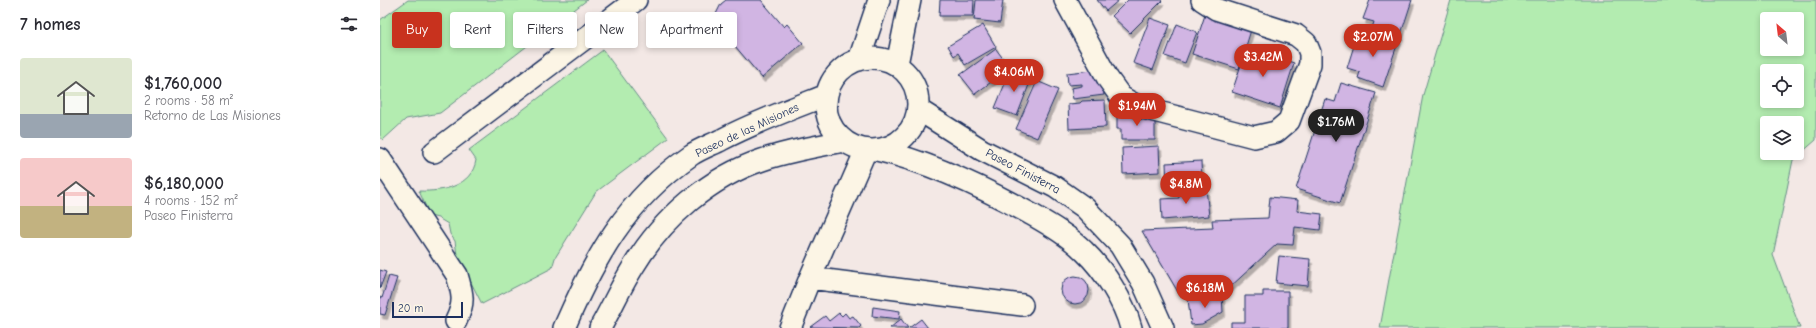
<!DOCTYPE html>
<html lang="en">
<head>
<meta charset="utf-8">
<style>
  :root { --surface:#fff; --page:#f7f7f7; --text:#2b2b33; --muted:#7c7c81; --accent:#c8321e }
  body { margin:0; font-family:"Comic Neue",sans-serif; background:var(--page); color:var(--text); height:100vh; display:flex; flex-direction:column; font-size:15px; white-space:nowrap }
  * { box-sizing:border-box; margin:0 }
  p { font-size:13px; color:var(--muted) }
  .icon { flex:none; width:22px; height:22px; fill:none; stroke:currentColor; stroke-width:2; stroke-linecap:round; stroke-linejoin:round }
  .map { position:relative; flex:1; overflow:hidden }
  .drawer { display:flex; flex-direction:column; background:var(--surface); width:380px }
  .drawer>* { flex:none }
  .hud { position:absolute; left:12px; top:12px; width:380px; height:36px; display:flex; gap:8px }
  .needle { width:26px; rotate:332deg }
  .fabs { position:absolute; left:1380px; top:12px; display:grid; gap:8px }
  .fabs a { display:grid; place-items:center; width:44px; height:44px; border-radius:4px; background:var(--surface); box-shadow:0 2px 6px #0003; font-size:20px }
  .scale { position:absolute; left:12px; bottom:10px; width:71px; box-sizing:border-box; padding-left:4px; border:2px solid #1b2f5e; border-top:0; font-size:11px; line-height:14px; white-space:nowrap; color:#1b2f5e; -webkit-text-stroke:3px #fcf5e5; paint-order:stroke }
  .price { position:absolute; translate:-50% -34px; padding:0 9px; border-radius:14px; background:var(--accent); color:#fff; font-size:13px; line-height:26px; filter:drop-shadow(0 1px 2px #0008) }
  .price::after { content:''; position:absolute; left:50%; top:24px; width:12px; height:9px; margin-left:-6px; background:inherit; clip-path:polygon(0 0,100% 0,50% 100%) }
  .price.active { background:#222; color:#fff }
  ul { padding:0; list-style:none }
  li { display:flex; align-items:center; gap:12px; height:100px; padding:0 20px }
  li span { display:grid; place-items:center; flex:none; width:112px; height:80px; border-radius:4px; color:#555 }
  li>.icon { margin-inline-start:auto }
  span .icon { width:48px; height:48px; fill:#fffc; stroke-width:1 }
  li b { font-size:17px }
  h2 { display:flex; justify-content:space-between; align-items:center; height:48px; padding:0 20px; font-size:17px }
  .pill { padding:0 14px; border-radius:4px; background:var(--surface); box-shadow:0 2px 6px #0003; font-size:14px; line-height:36px }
  .pill.active { background:var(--accent); color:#fff }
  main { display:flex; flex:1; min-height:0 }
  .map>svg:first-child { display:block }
  .green { fill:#b3ecb0; stroke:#678e87; fill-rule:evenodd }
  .building { fill:#d1b5e3; stroke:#1b2f5e; filter:url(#shadow) }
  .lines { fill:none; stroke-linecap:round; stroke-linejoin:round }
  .street-casing { stroke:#1b2f5e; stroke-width:24 }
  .street { stroke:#fcf5e5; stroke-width:21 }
  .labels { text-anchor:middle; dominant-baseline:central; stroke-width:4; stroke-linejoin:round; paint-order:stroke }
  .street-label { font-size:12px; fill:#1b2f5e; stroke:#fcf5e5 }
</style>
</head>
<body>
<main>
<section class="drawer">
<h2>7 homes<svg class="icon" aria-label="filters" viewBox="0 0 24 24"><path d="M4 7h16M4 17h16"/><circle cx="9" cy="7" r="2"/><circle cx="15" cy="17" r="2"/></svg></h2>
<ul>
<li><span style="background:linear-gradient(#dfe7d0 70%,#9aa5b1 0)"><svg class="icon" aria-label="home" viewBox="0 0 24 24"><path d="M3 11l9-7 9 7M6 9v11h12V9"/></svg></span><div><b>$1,760,000</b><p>2 rooms · 58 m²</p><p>Retorno de Las Misiones</p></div></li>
<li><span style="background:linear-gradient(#f6c9c9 60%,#c2b280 0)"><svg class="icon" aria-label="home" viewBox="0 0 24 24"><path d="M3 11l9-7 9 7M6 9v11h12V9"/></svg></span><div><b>$6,180,000</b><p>4 rooms · 152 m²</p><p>Paseo Finisterra</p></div></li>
</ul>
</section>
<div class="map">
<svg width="1436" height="328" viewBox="0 0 1436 328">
  <defs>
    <filter id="shadow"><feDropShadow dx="2.5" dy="4.5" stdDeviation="0" flood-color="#0004"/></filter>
  </defs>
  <rect width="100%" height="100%" fill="#f3e8e5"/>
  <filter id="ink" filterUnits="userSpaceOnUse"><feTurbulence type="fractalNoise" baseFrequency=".025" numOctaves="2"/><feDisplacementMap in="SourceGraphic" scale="8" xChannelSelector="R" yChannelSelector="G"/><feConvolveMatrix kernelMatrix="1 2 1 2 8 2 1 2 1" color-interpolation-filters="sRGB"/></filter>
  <g filter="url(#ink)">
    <path class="green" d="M 28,0 L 207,0 L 60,113 L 26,119 L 3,140 L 0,136 L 0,20 Z
      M 1071,0 L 1436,0 L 1436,140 L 1413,160 L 1393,255 L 1420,328 L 1000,328 L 1043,95 ZM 1387,19 L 1417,19 L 1417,49 L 1387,49 ZM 1387,71 L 1417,71 L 1417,101 L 1387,101 ZM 1387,123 L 1417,123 L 1417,153 L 1387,153 Z
      M 223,50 L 288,138 L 216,192 L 175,258 L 172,268 L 102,304 L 77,255 L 75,241 L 70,234 L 68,224 L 58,218 L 50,216 L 39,191 C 63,192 92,186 96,160 L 89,150 Z"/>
    <path class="building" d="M 346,0 L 381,0 L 404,27 L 407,24 L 423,43 L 382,78 L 333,20 L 341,4 Z
      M 560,0 L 594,0 L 593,16 L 559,16 Z
      M 596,0 L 623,0 L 620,23 L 594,20 Z
      M 717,0 L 739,0 L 726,11 Z
      M 748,0 L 781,0 L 782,1 L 750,33 L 732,16 Z
      M 990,0 L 1032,0 L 1020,37 L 992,28 L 994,22 L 983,19 Z
      M 825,15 L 871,30 L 859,69 L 812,54 Z
      M 770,18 L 790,25 L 773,70 L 753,63 Z
      M 797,24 L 817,32 L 805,63 L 785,56 Z
      M 603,25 L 616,47 L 585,65 L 578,53 L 574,56 L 568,46 Z
      M 994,31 L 1019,39 L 1003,87 L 978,78 L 980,72 L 967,68 L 977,36 L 990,41 Z
      M 867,47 L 914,63 L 900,108 L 852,92 Z
      M 616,49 L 630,68 L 595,94 L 580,75 Z
      M 631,69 L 652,77 L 637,116 L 615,108 Z
      M 721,69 L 724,95 L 693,99 L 691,88 L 702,86 L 702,84 L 688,85 L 687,73 Z
      M 657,81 L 678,90 L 657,138 L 636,129 Z
      M 961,83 L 996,93 L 960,203 L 916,189 L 945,99 L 955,102 Z
      M 725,100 L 726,127 L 689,129 L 688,104 L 700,103 L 702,101 Z
      M 775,115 L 775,140 L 741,140 L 741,129 L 737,129 L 737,116 Z
      M 779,146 L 780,172 L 743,174 L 742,148 Z
      M 821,161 L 822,185 L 787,186 L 786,163 Z
      M 826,189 L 829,216 L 782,220 L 781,199 L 799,198 L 798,191 Z
      M 890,197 L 918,200 L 917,211 L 942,214 L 940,230 L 915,227 L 913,245 L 897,244 L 849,288 L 798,292 L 762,231 L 833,228 L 832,220 L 888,218 Z
      M 899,256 L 930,259 L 928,286 L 896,283 Z
      M 0,270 L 6,272 L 0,288 Z
      M 9,276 L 17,278 L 5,315 L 0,314 L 0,297 L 2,298 Z
      M681 290a14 14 0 1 1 28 0a14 14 0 1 1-28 0Z
      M 883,291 L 908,291 L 908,328 L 851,328 L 851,322 L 865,322 L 865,296 L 883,296 Z
      M 842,295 L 843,312 L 822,324 L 811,325 L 808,299 Z
      M 493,307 L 520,311 L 519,319 L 492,316 Z
      M 459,313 L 462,316 L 465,313 L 469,318 L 473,316 L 481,326 L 479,328 L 430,327 L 445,316 L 449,321 Z
      M 521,319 L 528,328 L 510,328 Z
      M 541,319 L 548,328 L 529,328 Z"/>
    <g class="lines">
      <defs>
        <path id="street" d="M 685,0 L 728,79 L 741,97 L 759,107 L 874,137 L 896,132 L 909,121 L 930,64 L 930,53 L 926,43 L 916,35 L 836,9 L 822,0
          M446 104a46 46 0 1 1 92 0a46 46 0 1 1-92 0Z
          M 479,60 L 499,0
          M 517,64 L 530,0
          M 539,110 L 602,150 L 675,187 L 705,208 L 740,245 L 763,283 L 783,328
          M 497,150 C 550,162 602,187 649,213 C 668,224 688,235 704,251 C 724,270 744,301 751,328
          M 54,152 L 256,0
          M 0,159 L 77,275 C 83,295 85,302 76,321
          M 430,278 L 642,305
          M 184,328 C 215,257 246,200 311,155 C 320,149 331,145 341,140 C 375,122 411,109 447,95
          M 220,328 C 232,307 242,284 255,264 C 283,218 330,177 382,160 C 409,151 437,146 465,141
          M 410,328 L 430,278 L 486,150"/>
      </defs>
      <use href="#street" class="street-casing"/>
      <use href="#street" class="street"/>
    </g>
  </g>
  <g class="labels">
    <g class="street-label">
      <text transform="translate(367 130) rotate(-25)">Paseo de las Misiones</text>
      <text transform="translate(643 171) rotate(28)">Paseo Finisterra</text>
    </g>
  </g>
</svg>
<div class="fabs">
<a><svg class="needle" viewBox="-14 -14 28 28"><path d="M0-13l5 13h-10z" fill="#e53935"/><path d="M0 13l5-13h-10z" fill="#7c7c81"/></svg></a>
<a><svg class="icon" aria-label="locate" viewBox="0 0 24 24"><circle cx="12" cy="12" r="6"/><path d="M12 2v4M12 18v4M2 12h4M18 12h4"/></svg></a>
<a><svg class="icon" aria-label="layers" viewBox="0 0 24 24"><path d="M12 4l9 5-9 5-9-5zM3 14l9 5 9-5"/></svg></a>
</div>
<div class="scale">20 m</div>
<b class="price" style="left:993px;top:58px">$2.07M</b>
<b class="price" style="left:883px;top:78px">$3.42M</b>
<b class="price" style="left:634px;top:93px">$4.06M</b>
<b class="price" style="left:757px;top:127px">$1.94M</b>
<b class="price active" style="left:956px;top:143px">$1.76M</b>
<b class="price" style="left:806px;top:205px">$4.8M</b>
<b class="price" style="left:825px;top:309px">$6.18M</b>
<div class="hud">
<a class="pill active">Buy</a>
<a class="pill">Rent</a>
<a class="pill">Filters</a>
<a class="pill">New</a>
<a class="pill">Apartment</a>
</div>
</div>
</main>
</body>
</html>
